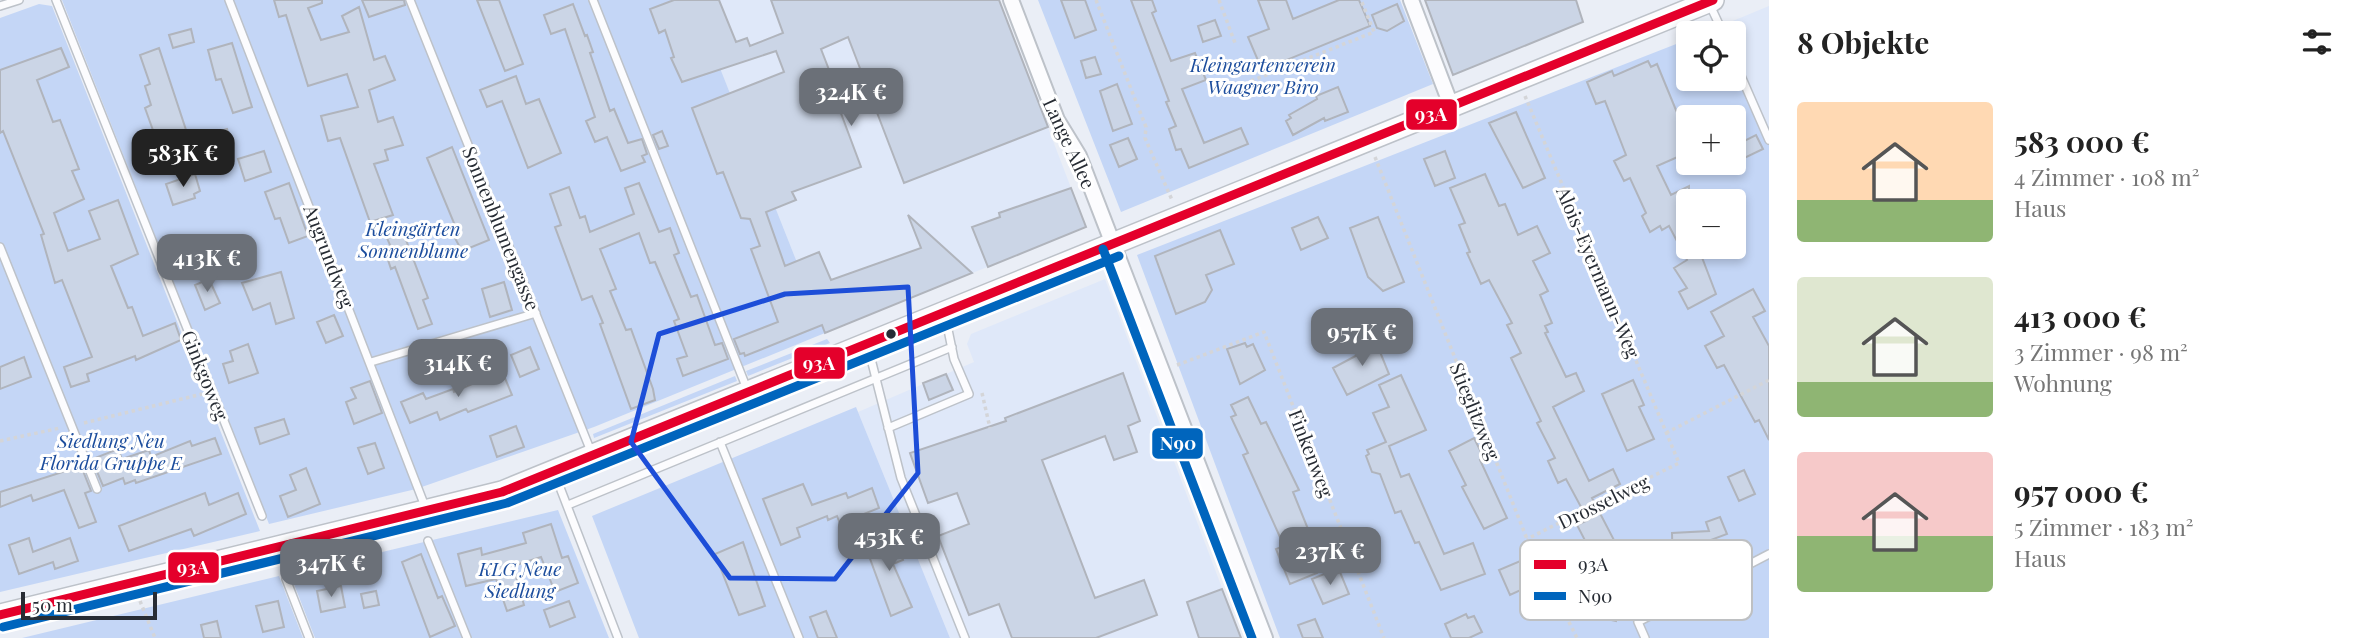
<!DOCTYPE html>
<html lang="de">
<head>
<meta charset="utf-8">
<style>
  :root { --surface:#fff; --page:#f2f2f2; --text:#222; --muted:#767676; --accent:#6b7078 }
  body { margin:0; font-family:"Playfair Display",serif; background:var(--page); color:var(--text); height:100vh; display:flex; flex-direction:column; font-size:26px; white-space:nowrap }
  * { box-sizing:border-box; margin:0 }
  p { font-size:23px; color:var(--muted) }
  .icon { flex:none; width:38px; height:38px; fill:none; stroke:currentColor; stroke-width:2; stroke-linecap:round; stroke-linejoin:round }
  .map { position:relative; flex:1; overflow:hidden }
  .sheet { display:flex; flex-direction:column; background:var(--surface); width:595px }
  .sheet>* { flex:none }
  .tools { position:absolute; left:1676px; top:21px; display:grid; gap:14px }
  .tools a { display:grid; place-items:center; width:70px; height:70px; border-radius:7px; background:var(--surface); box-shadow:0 4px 10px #0003; font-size:35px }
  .scale { position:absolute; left:21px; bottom:18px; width:136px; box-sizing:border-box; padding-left:7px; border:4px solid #272c34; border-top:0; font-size:19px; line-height:24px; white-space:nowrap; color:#272c34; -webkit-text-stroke:5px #fff; paint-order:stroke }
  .price { position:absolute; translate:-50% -60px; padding:0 16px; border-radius:14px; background:var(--accent); color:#fff; font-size:23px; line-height:46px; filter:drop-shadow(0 2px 4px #0008) }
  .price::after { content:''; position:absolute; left:50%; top:42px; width:21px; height:16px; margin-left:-10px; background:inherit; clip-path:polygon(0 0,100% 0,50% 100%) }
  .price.current { background:#222; color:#fff }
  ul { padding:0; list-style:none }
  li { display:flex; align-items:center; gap:21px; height:175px; padding:0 28px }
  li span { display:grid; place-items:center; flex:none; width:196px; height:140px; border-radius:7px; color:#555 }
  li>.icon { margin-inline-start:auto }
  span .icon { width:84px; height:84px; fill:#fffc; stroke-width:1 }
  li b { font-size:30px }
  h2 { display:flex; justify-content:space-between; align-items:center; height:84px; padding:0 28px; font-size:30px }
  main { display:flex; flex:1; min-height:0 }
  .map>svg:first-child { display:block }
  .built { fill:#dfe8f9 }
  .green { fill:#c4d6f6; fill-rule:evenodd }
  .building { fill:#cbd5e6; stroke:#b0b4bc; stroke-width:2 }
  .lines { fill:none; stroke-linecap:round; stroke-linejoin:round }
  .lane-casing { stroke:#bdc2c9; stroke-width:10 }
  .street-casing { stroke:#bdc2c9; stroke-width:18 }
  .secondary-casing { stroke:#bdc2c9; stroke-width:24 }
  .path { stroke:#d4d5d8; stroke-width:3.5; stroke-dasharray:3.5 3.5; stroke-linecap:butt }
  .lane { stroke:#fcfcfe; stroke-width:7 }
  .street { stroke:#fcfcfe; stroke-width:14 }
  .secondary { stroke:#fcfcfe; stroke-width:21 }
  .bus-1-casing { stroke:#fff; stroke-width:14 }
  .bus-2-casing { stroke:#fff; stroke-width:14 }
  .bus-1 { stroke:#e4002b; stroke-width:9 }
  .bus-2 { stroke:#0065bd; stroke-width:9 }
  .marked { fill:none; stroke:#1d4ed8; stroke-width:5; stroke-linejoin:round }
  .bus-dot { fill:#272c34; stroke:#fff; stroke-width:2.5 }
  .labels { text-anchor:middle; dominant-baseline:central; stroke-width:6; stroke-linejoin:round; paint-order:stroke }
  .park-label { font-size:19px; font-style:italic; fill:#1c4d9d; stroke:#fff }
  .street-label { font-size:19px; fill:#272c34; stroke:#fff }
  .key { fill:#fff; stroke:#bec0c2; stroke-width:2 }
  .key-label { font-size:19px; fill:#272c34 }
  .line-badge { stroke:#fff; stroke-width:2.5 }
  .badge-label { font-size:19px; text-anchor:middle; font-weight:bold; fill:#fff }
</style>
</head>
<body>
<main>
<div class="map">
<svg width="1769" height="638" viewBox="0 0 1769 638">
  <rect width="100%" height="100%" fill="#eaeef6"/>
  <path class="built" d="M 693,0 L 999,0 L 1086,227 L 825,333 Z
    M 1769,6 L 1769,131 L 1734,51 L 1734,33 L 1727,33 L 1723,25 Z
    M 1105,279 L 1241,638 L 950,638 L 858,412 L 974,362 L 967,344 L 971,334 Z"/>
  <path class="green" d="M 62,0 L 693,0 L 825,333 L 594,427 L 416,489 L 269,524 Z
    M 1038,0 L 1400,0 L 1433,84 L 1121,212 Z
    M 39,4 L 52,6 L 260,531 L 0,592 L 0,18 Z
    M 1689,39 L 1689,79 L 1734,79 L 1734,51 L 1769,131 L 1769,638 L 1280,638 L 1137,255 ZM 1689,117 L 1734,117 L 1734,163 L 1689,163 ZM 1689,201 L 1734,201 L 1734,247 L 1689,247 Z
    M 827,339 L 830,343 L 748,376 L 746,371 Z
    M 735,376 L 737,381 L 594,438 L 593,434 Z
    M 856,407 L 950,638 L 639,638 L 592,516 Z
    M 558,510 L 609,638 L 315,638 L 290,574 Z
    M 279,576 L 303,638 L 22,638 Z"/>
  <path class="building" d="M 274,0 L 322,0 L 322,3 L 308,8 L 321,40 L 349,32 L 342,16 L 359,7 L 374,60 L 385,56 L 395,80 L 369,90 L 378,122 L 393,117 L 403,145 L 385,150 L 388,160 L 374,164 L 393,215 L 370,222 L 340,138 L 328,141 L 321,116 L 358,107 L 347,74 L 308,86 L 286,15 L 279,17 Z
    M 362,0 L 404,0 L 405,5 L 369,17 Z
    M 477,0 L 499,0 L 523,64 L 505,71 Z
    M 674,0 L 719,0 L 736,42 L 747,38 L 750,46 L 783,33 L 771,0 L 999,0 L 1048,127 L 904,183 L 848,37 L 821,49 L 843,106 L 839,108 L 861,167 L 792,192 L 796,200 L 766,212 L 785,266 L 819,252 L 831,280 L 921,248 L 908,215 L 972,273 L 825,333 L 822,325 L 745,356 L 744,353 L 740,354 L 734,339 L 778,322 L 751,249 L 760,246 L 750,219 L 741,218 L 723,172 L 717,174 L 692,108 L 784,72 L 776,51 L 682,82 L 671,58 L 674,57 L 665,30 L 659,33 L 650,9 Z
    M 1061,0 L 1085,0 L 1096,30 L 1075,38 Z
    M 1131,0 L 1152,0 L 1156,11 L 1152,13 L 1171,61 L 1195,53 L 1206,80 L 1182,89 L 1204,143 L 1241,128 L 1248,144 L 1189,168 L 1181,149 L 1176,150 L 1169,129 L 1176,126 L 1166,102 L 1169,101 Z
    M 1258,0 L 1286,0 L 1293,19 L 1339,0 L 1359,0 L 1370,26 L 1262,70 L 1248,37 L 1269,29 Z
    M 1425,0 L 1576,0 L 1583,22 L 1453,75 Z
    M 573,4 L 585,36 L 587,35 L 593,52 L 590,53 L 610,111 L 614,109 L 628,143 L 642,139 L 647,154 L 642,156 L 645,162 L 621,171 L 607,137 L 595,142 L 586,121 L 595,117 L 565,29 L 551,34 L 544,15 Z
    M 1397,4 L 1404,21 L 1387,31 L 1377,28 L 1372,15 Z
    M 1215,20 L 1221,36 L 1203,42 L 1198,26 Z
    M 191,29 L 194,42 L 173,48 L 169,35 Z
    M 232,43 L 252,107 L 233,113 L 221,79 L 216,80 L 208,50 Z
    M 61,48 L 69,67 L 37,80 L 53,122 L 60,120 L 79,169 L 72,171 L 84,199 L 54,213 L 68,251 L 100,239 L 89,211 L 118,200 L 138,254 L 111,266 L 128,308 L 132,307 L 143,336 L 175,323 L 181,340 L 136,360 L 135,356 L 87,374 L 89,381 L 71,387 L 64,367 L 92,357 L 62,280 L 55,283 L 41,235 L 44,234 L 3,131 L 0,133 L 0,70 Z
    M 159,48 L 188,136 L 159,147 L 145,108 L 151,105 L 145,86 L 150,84 L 140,55 Z
    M 1095,57 L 1101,74 L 1086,78 L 1081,61 Z
    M 1648,61 L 1651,67 L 1657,64 L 1685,132 L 1689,130 L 1689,152 L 1657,166 L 1671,195 L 1689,186 L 1689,218 L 1683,221 L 1689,231 L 1689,247 L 1698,247 L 1716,294 L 1688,309 L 1679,292 L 1687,288 L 1674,268 L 1687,260 L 1669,226 L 1662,230 L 1660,226 L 1650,232 L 1642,216 L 1646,213 L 1630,178 L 1624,181 L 1614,161 L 1626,155 L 1605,101 L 1596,104 L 1587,82 L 1612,71 L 1614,76 Z
    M 516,76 L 526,104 L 539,99 L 561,153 L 528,168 L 502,101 L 487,107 L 480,90 Z
    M 1117,84 L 1132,124 L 1113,131 L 1100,91 Z
    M 1338,87 L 1348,112 L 1325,121 L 1324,118 L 1293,135 L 1286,121 L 1291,118 L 1289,115 L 1317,99 L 1316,96 Z
    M 1516,112 L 1545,178 L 1523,188 L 1489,123 Z
    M 227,129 L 231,144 L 197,154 L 200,162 L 185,168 L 177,145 Z
    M 662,131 L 668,146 L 659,149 L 653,135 Z
    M 1756,135 L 1763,149 L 1734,163 L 1734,146 Z
    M 1128,138 L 1137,159 L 1119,167 L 1110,145 Z
    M 452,147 L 489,240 L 462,251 L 451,231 L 454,223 L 427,158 Z
    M 264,151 L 271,172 L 245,181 L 238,159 Z
    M 1445,151 L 1455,178 L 1435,186 L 1424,159 Z
    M 195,174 L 200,191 L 194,194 L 195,198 L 173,205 L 166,184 Z
    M 1485,174 L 1499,206 L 1505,204 L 1518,235 L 1537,226 L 1550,253 L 1533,261 L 1548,291 L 1540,295 L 1552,323 L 1545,326 L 1548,332 L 1545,333 L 1566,377 L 1576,373 L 1584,391 L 1553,407 L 1589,481 L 1613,469 L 1620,484 L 1592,498 L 1615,542 L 1592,554 L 1577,525 L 1588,520 L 1566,479 L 1558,483 L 1548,461 L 1555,458 L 1537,423 L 1541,421 L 1511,358 L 1521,353 L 1507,325 L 1512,323 L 1489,280 L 1481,284 L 1467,253 L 1470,252 L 1459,225 L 1465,223 L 1450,188 Z
    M 289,183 L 308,236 L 289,243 L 280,218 L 275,219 L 265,192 Z
    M 639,183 L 659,232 L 670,228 L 679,253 L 674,255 L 691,297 L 697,295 L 715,345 L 722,343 L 728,359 L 683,376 L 677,359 L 687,356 L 674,321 L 679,319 L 655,262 L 650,263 L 639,233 L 600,249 L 616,289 L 610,291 L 626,330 L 631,329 L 653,389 L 655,400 L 631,409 L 600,324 L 603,323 L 592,296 L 582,300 L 555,227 L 561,225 L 550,194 L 569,187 L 580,218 L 585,216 L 590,232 L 634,214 L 625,188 Z
    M 1071,188 L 1086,227 L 988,267 L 972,227 L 1000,217 L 999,213 Z
    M 1318,217 L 1328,238 L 1301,250 L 1292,228 Z
    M 1378,217 L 1404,282 L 1383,291 L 1368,277 L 1350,228 Z
    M 1220,230 L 1234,264 L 1206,275 L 1212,290 L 1205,302 L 1176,314 L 1155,256 Z
    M 403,232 L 428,298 L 423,300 L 432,324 L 418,329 L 395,267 L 391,269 L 386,254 L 393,252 L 387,238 Z
    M 233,246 L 239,264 L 219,272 L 213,254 Z
    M 281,272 L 294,318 L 276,324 L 270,303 L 253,310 L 242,283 Z
    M 209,279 L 220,303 L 205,310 L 195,285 Z
    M 504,282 L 512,310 L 490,317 L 482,289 Z
    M 1753,289 L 1765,311 L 1753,317 L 1769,346 L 1769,440 L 1759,420 L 1755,422 L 1724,365 L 1717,368 L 1705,346 L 1724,336 L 1711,312 Z
    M 334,315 L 343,336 L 326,343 L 317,322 Z
    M 1374,337 L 1389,374 L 1347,395 L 1333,368 L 1365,351 L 1362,343 Z
    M 1245,343 L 1247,347 L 1253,344 L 1265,370 L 1240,384 L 1227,349 Z
    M 248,344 L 258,373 L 229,383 L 223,364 L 233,361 L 230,351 Z
    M 530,347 L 539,369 L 520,377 L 511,355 Z
    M 24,357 L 31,377 L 0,389 L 0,367 Z
    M 502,371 L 512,395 L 468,412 L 466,409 L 440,420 L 437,412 L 410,423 L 401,402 L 423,393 L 426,399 L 453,389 L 454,392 Z
    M 1123,373 L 1140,421 L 1128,426 L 1137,452 L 1114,460 L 1105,436 L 1042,460 L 1095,598 L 1144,580 L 1157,615 L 1096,638 L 1012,638 L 999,604 L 969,615 L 938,536 L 969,524 L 957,493 L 928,503 L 910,453 L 1006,421 L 1005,418 Z
    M 946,374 L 953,390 L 929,400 L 923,383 Z
    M 1401,375 L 1426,430 L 1389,446 L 1401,477 L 1409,474 L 1444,554 L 1473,543 L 1485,574 L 1441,590 L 1419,542 L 1415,543 L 1401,511 L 1395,513 L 1380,474 L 1372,472 L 1366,456 L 1369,454 L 1367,450 L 1386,442 L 1373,413 L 1389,407 L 1379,385 Z
    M 1633,380 L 1644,405 L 1639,407 L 1654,439 L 1627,451 L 1602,394 Z
    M 370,381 L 382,413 L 354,424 L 346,402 L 356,398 L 351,388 Z
    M 1248,397 L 1261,424 L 1266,422 L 1299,490 L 1293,492 L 1308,529 L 1300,532 L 1317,573 L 1290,584 L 1276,549 L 1284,546 L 1243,455 L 1248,453 L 1231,417 L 1236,415 L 1231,405 Z
    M 284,419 L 289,434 L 260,444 L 255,428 Z
    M 516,426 L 524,447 L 497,457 L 490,436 Z
    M 215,438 L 221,454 L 136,483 L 135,480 L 125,484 L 123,478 L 103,486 L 93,462 L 96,461 L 95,458 L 118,449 L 122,459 L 149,450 L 151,457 L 190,441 L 192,446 Z
    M 1474,438 L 1484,458 L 1480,460 L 1507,518 L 1484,529 L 1462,487 L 1466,485 L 1449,451 Z
    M 375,443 L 384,468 L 368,474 L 358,448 Z
    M 81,466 L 91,491 L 85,493 L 96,522 L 79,528 L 64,490 L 33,501 L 31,495 L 0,507 L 0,492 Z
    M 306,468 L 320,504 L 288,517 L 280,496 L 296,490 L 290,475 Z
    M 1744,470 L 1755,494 L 1739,501 L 1728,477 Z
    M 803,484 L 812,505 L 846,493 L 848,498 L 872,488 L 879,508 L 861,515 L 864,523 L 843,531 L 837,516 L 828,520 L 827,516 L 797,528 L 800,537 L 781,545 L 763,499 Z
    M 205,493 L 209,505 L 238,493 L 246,514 L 194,536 L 191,529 L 129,551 L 119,526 Z
    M 1720,517 L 1727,534 L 1700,544 L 1706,562 L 1673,573 L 1672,533 L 1709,531 L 1706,522 Z
    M 551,524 L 562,558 L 568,556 L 578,583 L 555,592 L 541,557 L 513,566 L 524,605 L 507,611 L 496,579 L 466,586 L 458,554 L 481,548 L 482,555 L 526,543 L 523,533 Z
    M 893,534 L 903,560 L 893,564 L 912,607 L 891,616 L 865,545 Z
    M 29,538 L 33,552 L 70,538 L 78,561 L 55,569 L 53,562 L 19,574 L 9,545 Z
    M 743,542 L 765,606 L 739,615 L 715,554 Z
    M 421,554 L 438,598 L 442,596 L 455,626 L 430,637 L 402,562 Z
    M 1525,559 L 1536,583 L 1510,595 L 1499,570 Z
    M 1329,572 L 1330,576 L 1340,572 L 1349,594 L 1323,604 L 1312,579 Z
    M 1592,581 L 1622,586 L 1616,621 L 1593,616 L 1594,606 L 1588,605 Z
    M 341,586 L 345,607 L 321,612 L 317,591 Z
    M 1222,589 L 1241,638 L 1199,638 L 1187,602 Z
    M 376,591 L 379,605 L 364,608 L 361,594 Z
    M 278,601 L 284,627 L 263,632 L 256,606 Z
    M 569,601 L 575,617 L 550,627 L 544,610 Z
    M 826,611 L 837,638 L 818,638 L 810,617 Z
    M 1466,614 L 1468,618 L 1474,616 L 1482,632 L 1469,638 L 1451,638 L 1445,624 Z
    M 1315,619 L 1323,638 L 1303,638 L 1298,625 Z
    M 217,621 L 221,638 L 204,638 L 201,625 Z"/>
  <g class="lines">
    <defs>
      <path id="lane" d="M 56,0 L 262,516
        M 229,0 L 426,509
        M 410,0 L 592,454
        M 593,0 L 747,389
        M 1710,5 L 1723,33
        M 0,6 L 19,0
        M 1734,60 L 1769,140
        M 0,247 L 97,489
        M 868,347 L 901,478 L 965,638
        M 371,362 L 536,313
        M 888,428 L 969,394 L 954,359 L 945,315
        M 720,442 L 799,638
        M 554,472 L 618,638
        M 568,505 L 952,347
        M 428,541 L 467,638
        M 286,579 L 309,638
        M 1645,638 L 1638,622 L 1769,554"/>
      <path id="street" d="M 1011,0 L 1057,120 L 1079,156 L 1265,638
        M 1411,0 L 1452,108"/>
      <path id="secondary" d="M 0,615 L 502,492 L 1713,0"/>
    </defs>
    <use href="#lane" class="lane-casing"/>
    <use href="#street" class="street-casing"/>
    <use href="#secondary" class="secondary-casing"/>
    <path class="path" d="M 1096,0 L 1146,127 L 1145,138 L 1172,200
      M 1219,0 L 1235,43
      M 1251,81 L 1374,32 L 1361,0
      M 1525,96 L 1679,463 L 1527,539
      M 1375,157 L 1527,539 L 1577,638
      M 1177,365 L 1264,332 L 1384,638
      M 982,393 L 990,428
      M 84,423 L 202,394
      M 1666,433 L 1769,380
      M 0,441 L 60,428
      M 140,601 L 155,638"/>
    <use href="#lane" class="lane"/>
    <use href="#street" class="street"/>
    <use href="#secondary" class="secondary"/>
    <defs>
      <path id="bus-1" d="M 0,615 L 502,492 L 1713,0"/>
      <path id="bus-2" d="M 1103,249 L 1252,638
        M 3,627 L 507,503 L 1119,256"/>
    </defs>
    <use href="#bus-1" class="bus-1-casing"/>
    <use href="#bus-2" class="bus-2-casing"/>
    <use href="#bus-1" class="bus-1"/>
    <use href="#bus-2" class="bus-2"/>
  </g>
  <path class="marked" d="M 908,287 L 918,473 L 835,579 L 730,578 L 631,442 L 659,334 L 785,294 Z"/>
  <circle class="bus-dot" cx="891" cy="334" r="6"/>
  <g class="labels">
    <g class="park-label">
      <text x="1263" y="64">Kleingartenverein<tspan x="1263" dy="22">Waagner Biro</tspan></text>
      <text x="413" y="228">Kleingärten<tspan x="413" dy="22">Sonnenblume</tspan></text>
      <text x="111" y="440">Siedlung Neu<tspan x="111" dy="22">Florida Gruppe E</tspan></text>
      <text x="520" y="568">KLG Neue<tspan x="520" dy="22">Siedlung</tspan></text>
    </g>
    <g class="street-label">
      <text transform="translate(1070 143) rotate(65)">Lange Allee</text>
      <text transform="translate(502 228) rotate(68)">Sonnenblumengasse</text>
      <text transform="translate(330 256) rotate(69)">Augrundweg</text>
      <text transform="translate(1599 272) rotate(67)">Alois-Eyermann-Weg</text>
      <text transform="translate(206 375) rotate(68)">Ginkgoweg</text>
      <text transform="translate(1476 411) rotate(68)">Stieglitzweg</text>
      <text transform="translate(1312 453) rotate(69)">Finkenweg</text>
      <text transform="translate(1603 501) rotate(-26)">Drosselweg</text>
    </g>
  </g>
  <rect x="1520" y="540" width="232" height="80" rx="10" class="key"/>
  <rect x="1534" y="560" width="32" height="9" fill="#e4002b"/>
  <rect x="1534" y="592" width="32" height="8" fill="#0065bd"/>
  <g class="key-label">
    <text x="1578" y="571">93A</text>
    <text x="1578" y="603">N90</text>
  </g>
  <g class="line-badge">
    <rect x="1405" y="98" width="53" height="33" rx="7" fill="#e4002b"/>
    <rect x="793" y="346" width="53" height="34" rx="7" fill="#e4002b"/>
    <rect x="1151" y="427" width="53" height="33" rx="7" fill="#0065bd"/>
    <rect x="167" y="551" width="53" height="33" rx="7" fill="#e4002b"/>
  </g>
  <g class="badge-label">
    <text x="1431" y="121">93A</text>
    <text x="819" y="370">93A</text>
    <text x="1178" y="450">N90</text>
    <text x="193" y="574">93A</text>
  </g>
</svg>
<div class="tools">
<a><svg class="icon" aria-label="locate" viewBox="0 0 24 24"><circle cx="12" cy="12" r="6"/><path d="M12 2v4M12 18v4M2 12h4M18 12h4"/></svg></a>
<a>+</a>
<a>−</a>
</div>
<div class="scale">50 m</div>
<b class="price" style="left:851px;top:128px">324K €</b>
<b class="price current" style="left:183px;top:189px">583K €</b>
<b class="price" style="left:207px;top:294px">413K €</b>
<b class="price" style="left:1362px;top:368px">957K €</b>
<b class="price" style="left:458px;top:399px">314K €</b>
<b class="price" style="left:889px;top:573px">453K €</b>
<b class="price" style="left:1330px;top:587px">237K €</b>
<b class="price" style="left:331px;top:599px">347K €</b>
</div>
<section class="sheet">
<h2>8 Objekte<svg class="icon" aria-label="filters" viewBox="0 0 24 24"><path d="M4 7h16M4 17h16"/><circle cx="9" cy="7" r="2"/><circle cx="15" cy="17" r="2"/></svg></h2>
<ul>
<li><span style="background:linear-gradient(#ffd9b3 70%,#8fb573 0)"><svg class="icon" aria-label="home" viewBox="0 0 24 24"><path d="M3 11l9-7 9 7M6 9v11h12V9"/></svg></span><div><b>583 000 €</b><p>4 Zimmer · 108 m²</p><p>Haus</p></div></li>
<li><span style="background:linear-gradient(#dfe7d0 75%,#8fb573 0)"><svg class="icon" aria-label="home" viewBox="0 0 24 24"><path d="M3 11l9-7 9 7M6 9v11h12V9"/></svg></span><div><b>413 000 €</b><p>3 Zimmer · 98 m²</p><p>Wohnung</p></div></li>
<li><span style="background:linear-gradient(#f6c9c9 60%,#8fb573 0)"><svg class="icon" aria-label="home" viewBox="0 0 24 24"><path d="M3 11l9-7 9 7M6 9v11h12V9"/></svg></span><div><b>957 000 €</b><p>5 Zimmer · 183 m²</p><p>Haus</p></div></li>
</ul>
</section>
</main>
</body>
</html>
